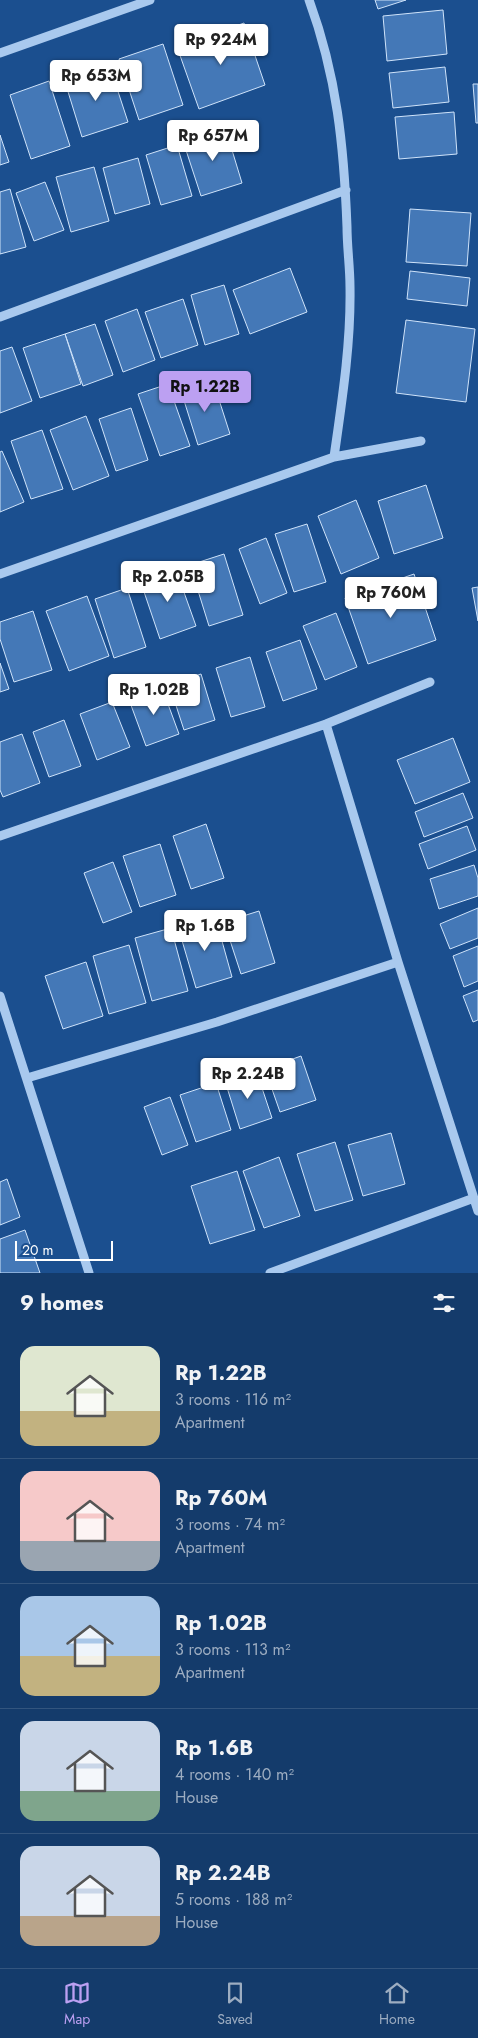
<!DOCTYPE html>
<html lang="en">
<head>
<meta charset="utf-8">
<style>
  :root { --surface:#143b6b; --page:#214673; --text:#f1f3f6; --muted:#9dadc1; --line:#33557e; --accent:#bca0f2 }
  body { margin:0; font-family:Jost,sans-serif; background:var(--page); color:var(--text); height:100vh; display:flex; flex-direction:column; font-size:19px; white-space:nowrap }
  * { box-sizing:border-box; margin:0 }
  p { font-size:16px; color:var(--muted) }
  .icon { flex:none; width:28px; height:28px; fill:none; stroke:currentColor; stroke-width:2; stroke-linecap:round; stroke-linejoin:round }
  .map { position:relative; height:1273px; overflow:hidden }
  .side { display:flex; flex-direction:column; background:var(--surface); flex:1 }
  .side>* { flex:none }
  .scale { position:absolute; left:15px; bottom:12px; width:98px; box-sizing:border-box; padding-left:5px; border:2px solid #fff; border-top:0; font-size:14px; line-height:18px; white-space:nowrap; color:#fff; -webkit-text-stroke:4px #1b4f8f; paint-order:stroke }
  .price { position:absolute; translate:-50% -42px; padding:0 11px; border-radius:5px; background:#fff; color:#222; font-size:16px; line-height:32px; filter:drop-shadow(0 1px 2px #0008) }
  .price::after { content:''; position:absolute; left:50%; top:30px; width:15px; height:11px; margin-left:-8px; background:inherit; clip-path:polygon(0 0,100% 0,50% 100%) }
  .price.active { background:var(--accent); color:#111 }
  ul { padding:0; list-style:none }
  li { display:flex; align-items:center; gap:15px; height:125px; padding:0 20px }
  li+li { border-top:1px solid var(--line) }
  li span { display:grid; place-items:center; flex:none; width:140px; height:100px; border-radius:15px; color:#555 }
  li>.icon { margin-inline-start:auto }
  span .icon { width:60px; height:60px; fill:#fffc; stroke-width:1 }
  li b { font-size:21px }
  h2 { display:flex; justify-content:space-between; align-items:center; height:60px; padding:0 20px; font-size:21px }
  .dock { display:flex; justify-content:space-around; align-items:center; height:70px; border-top:1px solid var(--line); background:var(--surface); font-size:14px; color:var(--muted) }
  .dock a { display:grid; justify-items:center; gap:2px }
  .dock .active { color:var(--accent) }
  .map>svg:first-child { display:block }
  .building { fill:#4478b7; stroke:#cfe3fa }
  .lines { fill:none; stroke-linecap:round; stroke-linejoin:round }
  .minor { stroke:#a9c9ee; stroke-width:9 }
</style>
</head>
<body>
<div class="map">
<svg width="478" height="1273" viewBox="0 0 478 1273">
  <rect width="100%" height="100%" fill="#1b4f8f"/>
  <path class="building" d="M 375,0 L 406,0 L 378,9 Z
    M 443,10 L 447,54 L 387,61 L 383,16 Z
    M 244,23 L 265,85 L 199,109 L 177,47 Z
    M 163,44 L 183,105 L 139,120 L 119,59 Z
    M 110,67 L 128,122 L 82,137 L 65,82 Z
    M 445,67 L 449,102 L 393,108 L 389,73 Z
    M 49,81 L 70,146 L 31,159 L 10,95 Z
    M 473,84 L 478,84 L 478,123 L 476,123 Z
    M 454,112 L 457,154 L 399,159 L 395,117 Z
    M 225,127 L 242,183 L 201,196 L 183,141 Z
    M 0,135 L 9,162 L 0,165 Z
    M 177,145 L 192,196 L 161,205 L 146,155 Z
    M 138,158 L 150,204 L 115,214 L 103,168 Z
    M 94,167 L 109,221 L 71,232 L 56,177 Z
    M 45,182 L 64,230 L 34,241 L 16,193 Z
    M 10,189 L 26,247 L 0,254 L 0,192 Z
    M 410,209 L 471,213 L 467,266 L 406,262 Z
    M 290,268 L 307,312 L 250,334 L 233,290 Z
    M 410,271 L 470,278 L 467,306 L 407,299 Z
    M 224,285 L 239,334 L 205,345 L 191,295 Z
    M 183,299 L 198,345 L 161,358 L 145,312 Z
    M 137,309 L 155,360 L 123,372 L 105,321 Z
    M 406,320 L 475,329 L 466,402 L 396,393 Z
    M 95,324 L 113,375 L 83,386 L 65,334 Z
    M 65,334 L 81,384 L 40,398 L 23,348 Z
    M 12,347 L 32,401 L 0,413 L 0,351 Z
    M 213,381 L 230,434 L 198,445 L 181,391 Z
    M 168,384 L 190,446 L 160,456 L 138,394 Z
    M 131,408 L 148,460 L 116,471 L 99,419 Z
    M 86,416 L 109,476 L 73,490 L 50,430 Z
    M 42,430 L 63,489 L 31,499 L 11,441 Z
    M 2,451 L 24,502 L 0,512 L 0,452 Z
    M 426,485 L 443,538 L 394,554 L 378,501 Z
    M 356,500 L 379,558 L 341,574 L 318,516 Z
    M 307,524 L 326,582 L 294,592 L 275,534 Z
    M 266,538 L 287,593 L 260,604 L 239,549 Z
    M 224,554 L 243,615 L 209,626 L 190,565 Z
    M 175,567 L 196,626 L 160,639 L 140,580 Z
    M 414,574 L 436,640 L 368,664 L 345,598 Z
    M 478,587 L 478,621 L 472,588 Z
    M 127,588 L 146,647 L 114,658 L 95,599 Z
    M 87,596 L 109,656 L 69,671 L 46,611 Z
    M 33,611 L 52,670 L 14,682 L 0,639 L 0,622 Z
    M 336,613 L 357,667 L 325,680 L 303,626 Z
    M 300,640 L 317,689 L 283,701 L 266,652 Z
    M 250,657 L 265,707 L 231,717 L 216,668 Z
    M 0,663 L 9,689 L 0,692 Z
    M 201,674 L 215,720 L 184,730 L 169,684 Z
    M 161,685 L 179,734 L 146,746 L 128,697 Z
    M 112,702 L 130,747 L 97,760 L 80,714 Z
    M 64,720 L 81,766 L 49,777 L 33,732 Z
    M 22,734 L 40,783 L 3,797 L 0,790 L 0,742 Z
    M 453,738 L 470,782 L 415,804 L 397,760 Z
    M 463,793 L 473,818 L 424,837 L 415,812 Z
    M 206,824 L 224,878 L 191,889 L 173,836 Z
    M 467,826 L 476,850 L 428,869 L 419,844 Z
    M 160,844 L 176,895 L 140,907 L 123,856 Z
    M 113,862 L 132,912 L 103,923 L 84,873 Z
    M 474,865 L 478,878 L 478,896 L 439,909 L 430,879 Z
    M 478,908 L 478,938 L 450,949 L 440,924 Z
    M 259,911 L 275,963 L 241,974 L 224,922 Z
    M 215,916 L 232,977 L 196,988 L 178,927 Z
    M 171,928 L 188,991 L 152,1001 L 135,938 Z
    M 129,945 L 146,1003 L 109,1014 L 93,956 Z
    M 478,946 L 478,981 L 464,987 L 453,956 Z
    M 86,962 L 103,1016 L 63,1029 L 45,976 Z
    M 478,990 L 478,1020 L 473,1022 L 463,996 Z
    M 301,1056 L 316,1100 L 280,1112 L 265,1069 Z
    M 256,1070 L 272,1118 L 240,1129 L 225,1081 Z
    M 216,1083 L 231,1130 L 196,1142 L 180,1095 Z
    M 170,1097 L 188,1145 L 162,1155 L 144,1107 Z
    M 391,1133 L 405,1184 L 363,1196 L 348,1145 Z
    M 335,1142 L 353,1200 L 315,1211 L 297,1154 Z
    M 279,1157 L 300,1216 L 264,1228 L 243,1171 Z
    M 237,1171 L 255,1230 L 210,1244 L 191,1186 Z
    M 7,1179 L 20,1217 L 0,1225 L 0,1182 Z
    M 25,1230 L 40,1273 L 0,1273 L 0,1239 Z"/>
  <g class="lines">
    <path class="minor" d="M 309,0 C 337,76 344,147 347,227 C 347,247 350,267 350,287 C 351,344 342,401 334,457
      M 0,53 L 150,0
      M 0,317 L 346,190
      M 0,574 L 334,457 L 421,441
      M 326,724 L 398,962 L 478,1211
      M 0,836 L 326,724 L 430,682
      M 0,996 L 89,1273
      M 27,1078 L 217,1022 L 398,962
      M 270,1273 L 474,1198"/>
  </g>
</svg>
<div class="scale">20 m</div>
<b class="price" style="left:221px;top:66px">Rp 924M</b>
<b class="price" style="left:96px;top:102px">Rp 653M</b>
<b class="price" style="left:213px;top:162px">Rp 657M</b>
<b class="price active" style="left:205px;top:413px">Rp 1.22B</b>
<b class="price" style="left:168px;top:603px">Rp 2.05B</b>
<b class="price" style="left:391px;top:619px">Rp 760M</b>
<b class="price" style="left:154px;top:716px">Rp 1.02B</b>
<b class="price" style="left:205px;top:952px">Rp 1.6B</b>
<b class="price" style="left:248px;top:1100px">Rp 2.24B</b>
</div>
<section class="side">
<h2>9 homes<svg class="icon" aria-label="filters" viewBox="0 0 24 24"><path d="M4 7h16M4 17h16"/><circle cx="9" cy="7" r="2"/><circle cx="15" cy="17" r="2"/></svg></h2>
<ul>
<li><span style="background:linear-gradient(#dfe7d0 65%,#c2b280 0)"><svg class="icon" aria-label="home" viewBox="0 0 24 24"><path d="M3 11l9-7 9 7M6 9v11h12V9"/></svg></span><div><b>Rp 1.22B</b><p>3 rooms · 116 m²</p><p>Apartment</p></div></li>
<li><span style="background:linear-gradient(#f6c9c9 70%,#9aa5b1 0)"><svg class="icon" aria-label="home" viewBox="0 0 24 24"><path d="M3 11l9-7 9 7M6 9v11h12V9"/></svg></span><div><b>Rp 760M</b><p>3 rooms · 74 m²</p><p>Apartment</p></div></li>
<li><span style="background:linear-gradient(#a9c7e8 60%,#c2b280 0)"><svg class="icon" aria-label="home" viewBox="0 0 24 24"><path d="M3 11l9-7 9 7M6 9v11h12V9"/></svg></span><div><b>Rp 1.02B</b><p>3 rooms · 113 m²</p><p>Apartment</p></div></li>
<li><span style="background:linear-gradient(#c9d6e8 70%,#7fa58c 0)"><svg class="icon" aria-label="home" viewBox="0 0 24 24"><path d="M3 11l9-7 9 7M6 9v11h12V9"/></svg></span><div><b>Rp 1.6B</b><p>4 rooms · 140 m²</p><p>House</p></div></li>
<li><span style="background:linear-gradient(#c9d6e8 70%,#b9a48a 0)"><svg class="icon" aria-label="home" viewBox="0 0 24 24"><path d="M3 11l9-7 9 7M6 9v11h12V9"/></svg></span><div><b>Rp 2.24B</b><p>5 rooms · 188 m²</p><p>House</p></div></li>
</ul>
</section>
<nav class="dock">
<a class="active"><svg class="icon" aria-label="map" viewBox="0 0 24 24"><path d="M3 6l6-2 6 2 6-2v14l-6 2-6-2-6 2zM9 4v14M15 6v14"/></svg>Map</a>
<a><svg class="icon" aria-label="saved" viewBox="0 0 24 24"><path d="M7 4h10v16l-5-4-5 4z"/></svg>Saved</a>
<a><svg class="icon" aria-label="home" viewBox="0 0 24 24"><path d="M3 11l9-7 9 7M6 9v11h12V9"/></svg>Home</a>
</nav>
</body>
</html>
